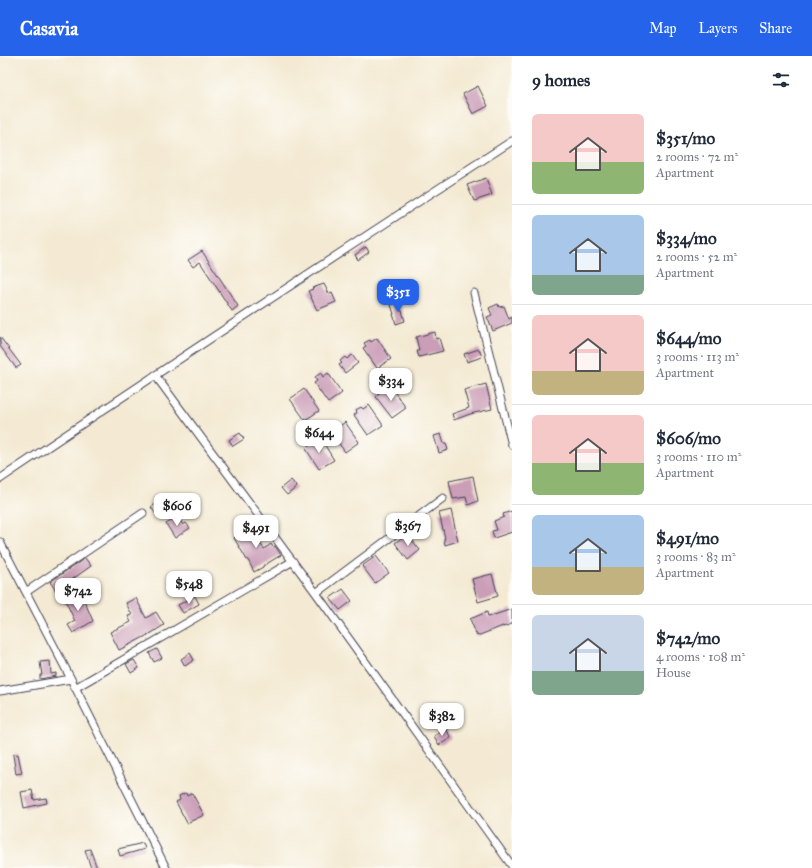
<!DOCTYPE html>
<html lang="en">
<head>
<meta charset="utf-8">
<style>
  :root { --surface:#fff; --page:#f6f6f7; --text:#1f2937; --muted:#747a83; --line:#e0e1e3; --accent:#2563eb }
  body { margin:0; font-family:"IM FELL Great Primer",serif; background:var(--page); color:var(--text); height:100vh; display:flex; flex-direction:column; font-size:15px; white-space:nowrap }
  * { box-sizing:border-box; margin:0 }
  p { font-size:13px; color:var(--muted) }
  .icon { flex:none; width:22px; height:22px; fill:none; stroke:currentColor; stroke-width:2; stroke-linecap:round; stroke-linejoin:round }
  .map { position:relative; flex:1; overflow:hidden }
  .side { display:flex; flex-direction:column; background:var(--surface); width:300px }
  .side>* { flex:none }
  .price { position:absolute; translate:-50% -34px; padding:0 9px; border-radius:8px; background:#fff; color:#222; font-size:13px; line-height:26px; filter:drop-shadow(0 1px 2px #0008) }
  .price::after { content:''; position:absolute; left:50%; top:24px; width:12px; height:9px; margin-left:-6px; background:inherit; clip-path:polygon(0 0,100% 0,50% 100%) }
  .price.current { background:var(--accent); color:#fff }
  ul { padding:0; list-style:none }
  li { display:flex; align-items:center; gap:12px; height:100px; padding:0 20px }
  li+li { border-top:1px solid var(--line) }
  li span { display:grid; place-items:center; flex:none; width:112px; height:80px; border-radius:6px; color:#555 }
  li>.icon { margin-inline-start:auto }
  span .icon { width:48px; height:48px; fill:#fffc; stroke-width:1 }
  li b { font-size:17px }
  h2 { display:flex; justify-content:space-between; align-items:center; height:48px; padding:0 20px; font-size:17px }
  header { display:flex; align-items:center; gap:24px; box-sizing:border-box; height:56px; padding:0 20px; background:var(--accent); color:#fff }
  header strong { font-size:19px }
  nav { display:flex; gap:22px; margin-inline-start:auto; font-size:14px }
  main { display:flex; flex:1; min-height:0 }
  .map>svg:first-child { display:block }
  .building { fill:#cb9eb8 }
  .lines { fill:none; stroke-linecap:round; stroke-linejoin:round }
  .minor-casing { stroke:#424052; stroke-width:9 }
  .minor { stroke:#fff; stroke-width:7 }
</style>
</head>
<body>
<header>
<strong>Casavia</strong>
<nav><a>Map</a><a>Layers</a><a>Share</a></nav>
</header>
<main>
<div class="map">
<svg width="512" height="812" viewBox="0 0 512 812">
  <rect width="100%" height="100%" fill="#fdfcf7"/>
  <filter id="ink" filterUnits="userSpaceOnUse"><feTurbulence type="fractalNoise" baseFrequency=".025" numOctaves="2"/><feDisplacementMap in="SourceGraphic" scale="8" xChannelSelector="R" yChannelSelector="G"/><feConvolveMatrix kernelMatrix="1 2 1 2 8 2 1 2 1" color-interpolation-filters="sRGB"/></filter>
  <filter id="wash" filterUnits="userSpaceOnUse"><feTurbulence type="fractalNoise" baseFrequency=".012" numOctaves="4" result="noise"/><feDisplacementMap in="SourceGraphic" scale="16" xChannelSelector="R" yChannelSelector="G"/><feGaussianBlur stdDeviation="0.9" result="paint"/><feColorMatrix in="noise" values="0 0 0 0 0 0 0 0 0 0 0 0 0 0 0 0 0 1.4 0 .05"/><feComposite in="paint" operator="in"/></filter>
  <g filter="url(#wash)">
    <rect width="100%" height="100%" fill="#f4ead3"/>
    <g id="blocks">
      <path class="building" d="M 478,30 L 488,50 L 473,58 L 463,38 Z
        M 486,122 L 492,139 L 474,145 L 467,129 Z
        M 366,191 L 369,196 L 358,204 L 355,199 Z
        M 202,195 L 238,250 L 232,255 L 200,206 L 193,211 L 188,204 Z
        M 324,228 L 329,238 L 332,237 L 336,246 L 317,254 L 308,235 L 313,233 L 312,232 Z
        M 398,246 L 401,255 L 402,255 L 405,265 L 396,268 L 393,258 L 394,258 L 391,249 Z
        M 498,248 L 499,251 L 504,250 L 509,263 L 512,261 L 512,267 L 493,275 L 487,261 L 492,259 L 489,252 Z
        M 435,276 L 436,283 L 439,282 L 443,295 L 419,301 L 417,295 L 419,295 L 416,281 Z
        M 0,281 L 21,309 L 16,312 L 0,290 Z
        M 377,282 L 391,303 L 377,312 L 363,292 L 366,290 L 364,287 L 370,284 L 371,286 Z
        M 479,293 L 482,301 L 467,306 L 464,298 Z
        M 352,299 L 358,307 L 345,317 L 339,309 L 342,307 L 340,305 L 345,301 L 347,303 Z
        M 321,317 L 323,321 L 328,317 L 342,337 L 328,347 L 314,327 L 317,325 L 315,321 Z
        M 486,328 L 492,353 L 470,358 L 454,364 L 452,358 L 469,352 L 464,334 Z
        M 391,331 L 406,352 L 392,362 L 376,341 L 379,338 L 378,336 L 384,332 L 385,334 Z
        M 304,333 L 319,355 L 305,364 L 290,343 Z
        M 369,349 L 383,369 L 368,379 L 354,359 L 357,357 L 356,354 L 361,351 L 363,353 Z
        M 345,366 L 359,386 L 345,396 L 331,376 L 334,374 L 331,371 L 337,367 L 340,370 Z
        M 240,377 L 244,383 L 233,390 L 229,384 Z
        M 441,378 L 444,388 L 446,388 L 448,394 L 439,397 L 434,380 Z
        M 321,383 L 334,404 L 319,413 L 306,393 L 309,390 L 307,387 L 313,384 L 315,387 Z
        M 473,420 L 478,445 L 468,449 L 466,441 L 453,443 L 449,425 Z
        M 291,424 L 297,431 L 287,439 L 281,432 Z
        M 170,439 L 174,444 L 155,457 L 151,451 Z
        M 451,454 L 458,485 L 445,489 L 444,483 L 445,482 L 439,457 Z
        M 512,455 L 512,476 L 494,482 L 492,475 L 497,474 L 494,465 L 504,461 L 503,458 Z
        M 178,461 L 183,469 L 186,467 L 190,472 L 175,482 L 166,468 Z
        M 257,469 L 264,479 L 257,483 L 264,493 L 271,488 L 273,491 L 275,490 L 281,499 L 263,510 L 263,511 L 254,516 L 248,504 L 247,504 L 234,482 L 239,479 L 240,480 Z
        M 407,478 L 420,494 L 408,504 L 395,487 Z
        M 376,500 L 389,517 L 375,527 L 362,510 Z
        M 85,502 L 91,510 L 56,535 L 50,526 Z
        M 492,518 L 498,540 L 478,546 L 472,523 Z
        M 343,533 L 352,545 L 340,554 L 330,542 Z
        M 80,535 L 93,565 L 73,577 L 68,569 L 75,565 L 64,542 Z
        M 195,540 L 199,548 L 183,557 L 178,549 Z
        M 136,542 L 146,562 L 156,556 L 164,569 L 150,578 L 119,594 L 110,576 L 131,566 L 128,560 L 132,559 L 126,547 Z
        M 512,553 L 512,568 L 503,571 L 503,570 L 477,580 L 470,563 L 487,556 L 488,561 Z
        M 157,593 L 162,602 L 154,606 L 149,597 Z
        M 190,597 L 194,604 L 185,610 L 181,603 Z
        M 134,604 L 139,612 L 131,617 L 126,608 Z
        M 50,605 L 51,618 L 56,617 L 56,620 L 40,623 L 40,619 L 42,619 L 40,606 Z
        M 446,673 L 451,682 L 439,689 L 434,680 Z
        M 18,698 L 22,717 L 16,718 L 13,699 Z
        M 32,734 L 34,744 L 46,742 L 47,747 L 24,752 L 21,736 Z
        M 186,737 L 187,740 L 192,737 L 204,759 L 187,767 L 176,746 L 180,744 L 179,740 Z
        M 143,787 L 145,793 L 120,800 L 118,793 Z
        M 90,793 L 97,812 L 91,812 L 85,794 Z"/>
    </g>
  </g>
  <g filter="url(#ink)">
    <use href="#blocks" fill-opacity="0" stroke="#424052" stroke-width="1"/>
    <g class="lines">
      <defs>
        <path id="minor" d="M 474,237 L 512,389
          M 155,319 L 316,537 L 512,810
          M 0,423 C 170,309 340,196 512,85
          M 0,486 L 71,623 L 166,812
          M 26,536 L 143,457
          M 316,537 L 443,442
          M 75,632 L 293,505
          M 0,635 L 71,623"/>
      </defs>
      <use href="#minor" class="minor-casing"/>
      <use href="#minor" class="minor"/>
    </g>
  </g>
</svg>
<b class="price current" style="left:398px;top:257px">$351</b>
<b class="price" style="left:391px;top:346px">$334</b>
<b class="price" style="left:319px;top:398px">$644</b>
<b class="price" style="left:177px;top:471px">$606</b>
<b class="price" style="left:408px;top:491px">$367</b>
<b class="price" style="left:256px;top:493px">$491</b>
<b class="price" style="left:189px;top:549px">$548</b>
<b class="price" style="left:78px;top:556px">$742</b>
<b class="price" style="left:442px;top:681px">$382</b>
</div>
<section class="side">
<h2>9 homes<svg class="icon" aria-label="filters" viewBox="0 0 24 24"><path d="M4 7h16M4 17h16"/><circle cx="9" cy="7" r="2"/><circle cx="15" cy="17" r="2"/></svg></h2>
<ul>
<li><span style="background:linear-gradient(#f6c9c9 60%,#8fb573 0)"><svg class="icon" aria-label="home" viewBox="0 0 24 24"><path d="M3 11l9-7 9 7M6 9v11h12V9"/></svg></span><div><b>$351/mo</b><p>2 rooms · 72 m²</p><p>Apartment</p></div></li>
<li><span style="background:linear-gradient(#a9c7e8 75%,#7fa58c 0)"><svg class="icon" aria-label="home" viewBox="0 0 24 24"><path d="M3 11l9-7 9 7M6 9v11h12V9"/></svg></span><div><b>$334/mo</b><p>2 rooms · 52 m²</p><p>Apartment</p></div></li>
<li><span style="background:linear-gradient(#f6c9c9 70%,#c2b280 0)"><svg class="icon" aria-label="home" viewBox="0 0 24 24"><path d="M3 11l9-7 9 7M6 9v11h12V9"/></svg></span><div><b>$644/mo</b><p>3 rooms · 113 m²</p><p>Apartment</p></div></li>
<li><span style="background:linear-gradient(#f6c9c9 60%,#8fb573 0)"><svg class="icon" aria-label="home" viewBox="0 0 24 24"><path d="M3 11l9-7 9 7M6 9v11h12V9"/></svg></span><div><b>$606/mo</b><p>3 rooms · 110 m²</p><p>Apartment</p></div></li>
<li><span style="background:linear-gradient(#a9c7e8 65%,#c2b280 0)"><svg class="icon" aria-label="home" viewBox="0 0 24 24"><path d="M3 11l9-7 9 7M6 9v11h12V9"/></svg></span><div><b>$491/mo</b><p>3 rooms · 83 m²</p><p>Apartment</p></div></li>
<li><span style="background:linear-gradient(#c9d6e8 70%,#7fa58c 0)"><svg class="icon" aria-label="home" viewBox="0 0 24 24"><path d="M3 11l9-7 9 7M6 9v11h12V9"/></svg></span><div><b>$742/mo</b><p>4 rooms · 108 m²</p><p>House</p></div></li>
</ul>
</section>
</main>
</body>
</html>
